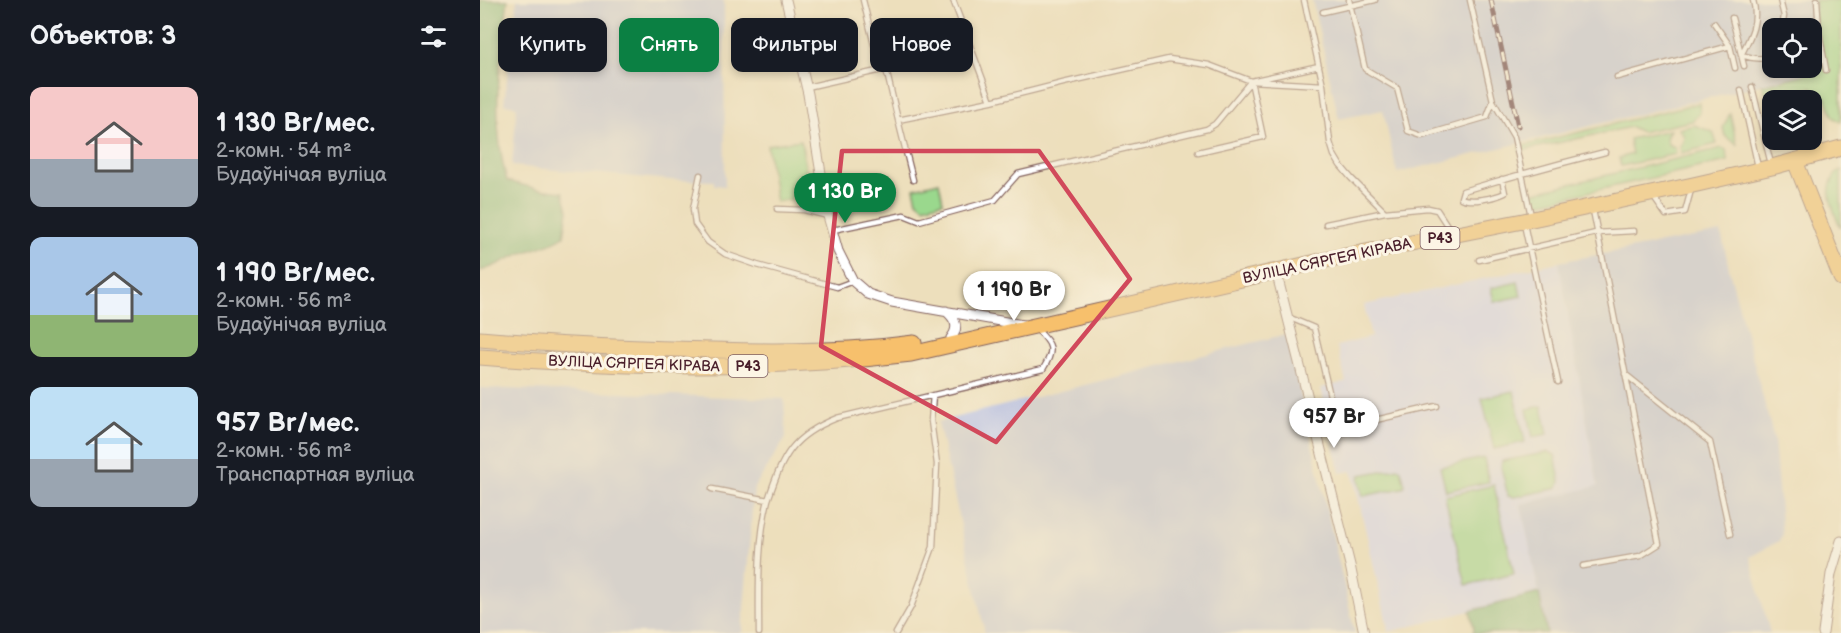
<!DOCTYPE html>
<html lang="ru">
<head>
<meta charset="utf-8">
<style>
  :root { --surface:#171b24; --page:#20242c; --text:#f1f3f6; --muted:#9ea1a6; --accent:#0b8043 }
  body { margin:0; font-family:"Balsamiq Sans",sans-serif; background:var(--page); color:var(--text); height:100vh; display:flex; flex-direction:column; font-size:22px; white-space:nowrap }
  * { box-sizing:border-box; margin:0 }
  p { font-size:20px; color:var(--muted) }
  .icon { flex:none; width:33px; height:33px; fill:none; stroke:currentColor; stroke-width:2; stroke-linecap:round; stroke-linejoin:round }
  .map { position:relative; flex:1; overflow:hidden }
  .side { display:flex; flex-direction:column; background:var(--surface); width:480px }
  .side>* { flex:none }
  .banner { position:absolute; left:18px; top:18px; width:570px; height:54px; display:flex; gap:12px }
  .buttons { position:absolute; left:1282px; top:18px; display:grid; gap:12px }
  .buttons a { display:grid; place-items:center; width:60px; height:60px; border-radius:12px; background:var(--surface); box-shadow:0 3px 9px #0003; font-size:30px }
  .price { position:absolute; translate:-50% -51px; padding:0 14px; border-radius:21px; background:#fff; color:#222; font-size:20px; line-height:39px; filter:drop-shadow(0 2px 3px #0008) }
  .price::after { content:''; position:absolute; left:50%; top:36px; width:18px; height:14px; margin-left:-9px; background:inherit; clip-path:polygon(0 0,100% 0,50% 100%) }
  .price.on { background:var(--accent); color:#fff }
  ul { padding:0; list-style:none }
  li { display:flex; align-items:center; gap:18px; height:150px; padding:0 30px }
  li span { display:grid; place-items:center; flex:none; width:168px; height:120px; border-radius:12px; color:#555 }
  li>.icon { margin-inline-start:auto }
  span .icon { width:72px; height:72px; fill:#fffc; stroke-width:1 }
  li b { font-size:26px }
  h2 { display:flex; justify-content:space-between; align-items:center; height:72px; padding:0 30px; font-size:26px }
  .tag { padding:0 21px; border-radius:12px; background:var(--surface); box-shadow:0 3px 9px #0003; font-size:21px; line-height:54px }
  .tag.on { background:var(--accent); color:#fff }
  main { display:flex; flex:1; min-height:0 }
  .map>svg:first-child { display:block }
  .built { fill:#d5d8f9 }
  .industrial { fill:#bdc3de; fill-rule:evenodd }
  .green { fill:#9ad88d; stroke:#727c5c; stroke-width:1.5 }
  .forest { fill:#7bb878; stroke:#626c52; stroke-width:1.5 }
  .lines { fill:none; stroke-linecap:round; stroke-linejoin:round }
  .lane-casing { stroke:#83625e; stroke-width:7 }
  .street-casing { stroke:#83625e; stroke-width:11 }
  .primary-casing { stroke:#83625e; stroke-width:17 }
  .lane { stroke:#fff; stroke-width:4.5 }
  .street { stroke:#fff; stroke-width:9 }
  .primary { stroke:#f7c06c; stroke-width:15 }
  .rail-casing { stroke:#4a1f2b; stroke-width:5 }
  .rail { stroke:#fcf5e5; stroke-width:3; stroke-dasharray:9; stroke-linecap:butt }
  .marked { fill:none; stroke:#d1495b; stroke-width:4.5; stroke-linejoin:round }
  .labels { text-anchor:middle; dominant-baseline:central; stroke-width:6; stroke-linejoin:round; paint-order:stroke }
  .shield { fill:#fcf5e5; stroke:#7f5f63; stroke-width:1.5 }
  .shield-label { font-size:14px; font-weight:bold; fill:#4a1f2b }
  .street-label { font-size:15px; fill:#4a1f2b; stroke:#fcf5e5 }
</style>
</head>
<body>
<main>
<section class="side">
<h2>Объектов: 3<svg class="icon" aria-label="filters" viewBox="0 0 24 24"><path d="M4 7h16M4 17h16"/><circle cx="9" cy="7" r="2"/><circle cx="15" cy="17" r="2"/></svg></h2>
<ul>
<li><span style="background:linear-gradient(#f6c9c9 60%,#9aa5b1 0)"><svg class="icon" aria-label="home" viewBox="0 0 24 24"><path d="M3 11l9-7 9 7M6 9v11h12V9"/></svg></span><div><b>1 130 Br/мес.</b><p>2-комн. · 54 m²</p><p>Будаўнічая вуліца</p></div></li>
<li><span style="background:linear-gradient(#a9c7e8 65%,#8fb573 0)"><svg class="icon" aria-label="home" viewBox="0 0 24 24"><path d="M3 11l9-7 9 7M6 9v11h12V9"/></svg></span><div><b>1 190 Br/мес.</b><p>2-комн. · 56 m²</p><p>Будаўнічая вуліца</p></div></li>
<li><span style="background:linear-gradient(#bfe0f5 60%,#9aa5b1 0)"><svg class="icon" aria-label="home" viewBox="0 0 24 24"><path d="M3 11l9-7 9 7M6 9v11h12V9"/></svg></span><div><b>957 Br/мес.</b><p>2-комн. · 56 m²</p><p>Транспартная вуліца</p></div></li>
</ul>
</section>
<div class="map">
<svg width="1361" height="633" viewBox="0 0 1361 633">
  <rect width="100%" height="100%" fill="#fcf5e5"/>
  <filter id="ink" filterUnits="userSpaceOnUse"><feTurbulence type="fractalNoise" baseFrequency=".0167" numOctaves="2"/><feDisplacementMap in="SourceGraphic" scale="12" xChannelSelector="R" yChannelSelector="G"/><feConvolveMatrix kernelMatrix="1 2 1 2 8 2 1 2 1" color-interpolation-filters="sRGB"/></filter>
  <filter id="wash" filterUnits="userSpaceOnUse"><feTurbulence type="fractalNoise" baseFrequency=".008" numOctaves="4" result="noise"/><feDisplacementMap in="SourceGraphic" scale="24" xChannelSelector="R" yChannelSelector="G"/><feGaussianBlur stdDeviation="1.35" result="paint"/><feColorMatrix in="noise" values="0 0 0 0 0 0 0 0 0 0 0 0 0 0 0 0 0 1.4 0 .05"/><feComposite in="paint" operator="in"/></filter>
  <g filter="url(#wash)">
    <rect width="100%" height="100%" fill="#eddfbc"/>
    <path class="built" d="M 1079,262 L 1118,487 L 1041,504 L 1059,593 L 909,632 L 872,471 L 860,473 L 841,388 L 866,382 L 857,346 L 891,337 L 884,305 Z"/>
    <path class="industrial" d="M 37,0 L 244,0 L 245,186 L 234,185 L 234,181 L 191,180 L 32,166 L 37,106 L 24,104 Z
      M 832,0 L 1335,0 L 1335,25 L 1342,70 L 917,173 L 903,110 L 859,119 ZM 1293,28 L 1332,28 L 1332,68 L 1293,68 Z
      M 1241,232 L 1251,277 L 1294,439 L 1302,535 L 1299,541 L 1270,557 L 1290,633 L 1067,633 L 1041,504 L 1118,486 L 1079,262 Z
      M 807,334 L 875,633 L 505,633 L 458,422 Z
      M 0,388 L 304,399 L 306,438 L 274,488 L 262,633 L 0,633 Z"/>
    <path class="green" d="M 1335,0 L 1361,0 L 1361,122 L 1354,118 L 1346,98 L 1339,97 L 1337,104 L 1332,87 L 1294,96 L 1286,93 L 1282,85 L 1342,70 L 1335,25 Z
      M 1219,103 L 1220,113 L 1212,121 L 1161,132 L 1151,127 L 1040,151 L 1039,147 Z
      M 1250,113 L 1257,145 L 1245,136 L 1243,128 Z
      M 1214,125 L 1233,132 L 1237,144 L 1201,153 L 1200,146 L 1203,142 L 1204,136 L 1199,129 Z
      M 1190,130 C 1186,135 1185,140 1189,145 L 1195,147 L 1196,154 L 1141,166 L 1139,158 L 1152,154 L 1149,139 Z
      M 321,140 L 330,196 L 296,202 L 287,145 Z
      M 1242,148 L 1246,150 L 1248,161 L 1059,203 L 1052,198 L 1051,193 Z
      M 1361,170 L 1361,227 L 1360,227 C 1353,208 1340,185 1361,170 Z
      M 459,182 L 463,202 L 444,207 L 437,201 L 434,188 Z
      M 1038,282 L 1041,296 L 1014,302 L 1011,288 Z
      M 1034,391 L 1045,442 L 1014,449 L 1002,398 Z
      M 1062,406 L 1068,434 L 1053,437 L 1047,409 Z
      M 1069,452 L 1075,455 L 1076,459 L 1080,481 L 1078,488 L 1034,497 L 1028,496 L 1021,467 L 1022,461 Z
      M 1004,458 L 1009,482 L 966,491 L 960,467 Z
      M 918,468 L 921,470 L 925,485 L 922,488 L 883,496 L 879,479 L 880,475 Z
      M 1014,485 L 1034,574 L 986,585 L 965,496 Z"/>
    <path class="forest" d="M 0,0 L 28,0 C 20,61 10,121 27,181 L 58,189 L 83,192 L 88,210 L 84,236 C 70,246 55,248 40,254 C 26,259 14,268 0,271 Z
      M 1059,593 L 1067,633 L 993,633 L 994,629 L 990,611 Z"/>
  </g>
  <g filter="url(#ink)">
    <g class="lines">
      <defs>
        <path id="lane" d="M 383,0 L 397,57 L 406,69
          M 473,0 L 511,101 L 583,83 L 689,59 L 729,65 L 771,81 L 839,66
          M 824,0 L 843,85 L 850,142 L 854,155 L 860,165 L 871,178 L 905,212 L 948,208 L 957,210 L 972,233
          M 869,0 L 885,69 L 917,88 L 928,131 L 942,136 L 1007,117 L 1013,101
          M 990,0 L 1013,101 L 1034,137 L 1051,216
          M 1273,0 C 1279,22 1271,36 1261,55 C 1272,58 1283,61 1293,55
          M 1300,0 L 1304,16 L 1302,28
          M 1337,0 L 1339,31 L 1346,70
          M 843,12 L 895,0
          M 1252,18 L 1264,66
          M 1234,23 L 1250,46 L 1255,68
          M 1137,77 L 1250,46
          M 327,87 L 406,69 L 418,120
          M 1272,87 L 1291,164
          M 1261,90 L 1278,167
          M 718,152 L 783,137 L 771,81
          M 220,175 L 213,209 L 215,224 L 228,242 L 245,254 L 277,265 L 357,287 L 373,281
          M 1022,179 L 1025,193 C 1014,198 991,203 981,198 L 983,191 C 1030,177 1077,164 1125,152
          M 433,180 L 418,120 L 511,101
          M 1172,195 L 1186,215 L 1205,212 L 1211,190
          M 297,209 L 324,210 L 348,216
          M 846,224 L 905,212
          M 1044,224 L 1078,382
          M 353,230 L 424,215 L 439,221 L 515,200 L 538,174 L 727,129 L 735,124 L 771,81 L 843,85
          M 999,260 L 1116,233 L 1154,231
          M 808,317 L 834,328 L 855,417 C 863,422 868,424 878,424 L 957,406
          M 1145,374 L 1230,442 L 1250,534
          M 232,489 L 288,500 C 303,455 312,436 357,418 L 563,369 C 575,350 573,344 556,329
          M 1103,566 L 1160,556 L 1179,544 L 1113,210
          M 279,633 C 279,588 277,544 288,500
          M 416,633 L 431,607 L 453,547 L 457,464 L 451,421 L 453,395"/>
        <path id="street" d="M 306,0 L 328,94 L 348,216 L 358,251 L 373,281 L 388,294 L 412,302 L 543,325
          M 796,271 L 870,565 L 884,633
          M 466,311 C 475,319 480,327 471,338
          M 1343,633 L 1351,574 L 1361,541"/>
        <path id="primary" d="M 1315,161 L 1361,278
          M 0,339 C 77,345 155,349 233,350 C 300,352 368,352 434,343
          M 0,357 C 144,368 287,371 431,354 L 850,259 L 1043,221 L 1213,185 L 1292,167 L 1361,148"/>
      </defs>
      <use href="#lane" class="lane-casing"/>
      <use href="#street" class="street-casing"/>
      <use href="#primary" class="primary-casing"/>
      <use href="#lane" class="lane"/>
      <use href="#street" class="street"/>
      <use href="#primary" class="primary"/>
      <defs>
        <path id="rail" d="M 1011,0 L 1038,126"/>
      </defs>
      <use href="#rail" class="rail-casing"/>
      <use href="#rail" class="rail"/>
    </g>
  </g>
  <path d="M0 0H1361V633H0ZM 362,151 L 559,151 L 650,279 L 516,442 L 341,346 Z" fill="#eddfbc" fill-opacity=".55" fill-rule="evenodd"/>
  <path class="marked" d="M 362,151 L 559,151 L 650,279 L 516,442 L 341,346 Z"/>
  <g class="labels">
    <g class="shield">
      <rect x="940.5" y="227" width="39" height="22" rx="4.5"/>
      <rect x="248.5" y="355" width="39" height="22" rx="4.5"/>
    </g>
    <g class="shield-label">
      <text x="960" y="238">Р43</text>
      <text x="268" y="366">Р43</text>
    </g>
    <g class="street-label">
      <text transform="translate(847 261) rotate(-12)">ВУЛІЦА СЯРГЕЯ КІРАВА</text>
      <text transform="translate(154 364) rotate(2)">ВУЛІЦА СЯРГЕЯ КІРАВА</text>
    </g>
  </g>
</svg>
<div class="buttons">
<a><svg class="icon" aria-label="locate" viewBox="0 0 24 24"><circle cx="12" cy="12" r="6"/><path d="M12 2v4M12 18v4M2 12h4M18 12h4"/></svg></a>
<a><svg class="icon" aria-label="layers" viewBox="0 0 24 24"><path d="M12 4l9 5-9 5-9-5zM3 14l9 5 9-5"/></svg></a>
</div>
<b class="price on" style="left:365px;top:224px">1 130 Br</b>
<b class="price" style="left:534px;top:322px">1 190 Br</b>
<b class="price" style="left:854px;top:449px">957 Br</b>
<div class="banner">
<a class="tag">Купить</a>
<a class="tag on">Снять</a>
<a class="tag">Фильтры</a>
<a class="tag">Новое</a>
</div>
</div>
</main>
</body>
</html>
